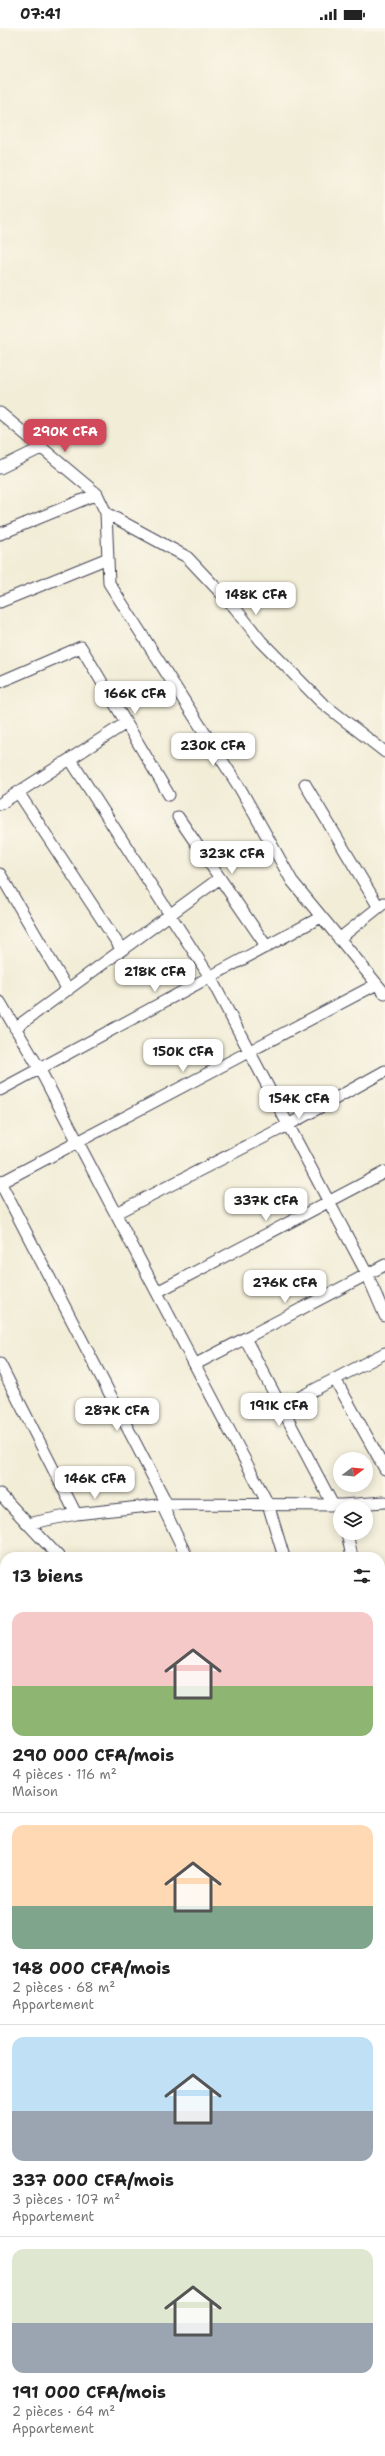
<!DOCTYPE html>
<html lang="fr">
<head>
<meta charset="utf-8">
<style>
  :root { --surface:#fff; --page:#f2f2f2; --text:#222; --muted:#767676; --line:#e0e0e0; --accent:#d1495b }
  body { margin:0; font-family:"Shantell Sans",sans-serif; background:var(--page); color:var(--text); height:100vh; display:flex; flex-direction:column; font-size:15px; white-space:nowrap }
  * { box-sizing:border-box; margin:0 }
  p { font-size:13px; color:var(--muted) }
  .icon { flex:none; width:22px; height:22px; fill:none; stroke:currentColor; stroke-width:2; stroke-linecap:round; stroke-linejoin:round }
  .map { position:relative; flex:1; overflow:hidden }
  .details { position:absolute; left:0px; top:1524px; width:385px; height:904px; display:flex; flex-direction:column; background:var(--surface); border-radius:16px 16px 0 0; box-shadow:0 2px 10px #0003 }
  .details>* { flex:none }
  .needle { width:26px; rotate:74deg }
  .tools { position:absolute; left:333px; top:1424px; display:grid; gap:8px }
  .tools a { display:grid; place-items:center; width:40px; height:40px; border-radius:50%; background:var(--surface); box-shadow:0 2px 10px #0003; font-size:20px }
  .price { position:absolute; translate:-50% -34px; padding:0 9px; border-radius:8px; background:#fff; color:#222; font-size:13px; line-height:26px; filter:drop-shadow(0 1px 2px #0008) }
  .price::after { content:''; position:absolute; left:50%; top:24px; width:12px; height:9px; margin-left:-6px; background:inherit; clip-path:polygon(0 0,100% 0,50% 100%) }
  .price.active { background:var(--accent); color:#fff }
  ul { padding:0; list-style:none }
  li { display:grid; align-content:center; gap:8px; height:212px; padding:0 12px }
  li+li { border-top:1px solid var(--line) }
  li span { display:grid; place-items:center; height:124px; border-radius:12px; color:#555 }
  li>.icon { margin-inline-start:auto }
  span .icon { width:72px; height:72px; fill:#fffc; stroke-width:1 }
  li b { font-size:17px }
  h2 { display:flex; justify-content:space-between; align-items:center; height:48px; padding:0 12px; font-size:17px }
  .status { display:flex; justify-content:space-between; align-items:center; height:28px; padding:0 20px; background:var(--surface); direction:ltr }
  .status svg { height:11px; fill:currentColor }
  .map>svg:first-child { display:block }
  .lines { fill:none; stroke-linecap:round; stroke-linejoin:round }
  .minor-casing { stroke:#414052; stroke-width:13 }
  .minor { stroke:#fff; stroke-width:11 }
</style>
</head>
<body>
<div class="status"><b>07:41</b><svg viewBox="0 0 49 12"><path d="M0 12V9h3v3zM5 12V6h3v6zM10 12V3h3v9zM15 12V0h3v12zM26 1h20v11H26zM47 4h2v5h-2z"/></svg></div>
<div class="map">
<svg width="385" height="2428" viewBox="0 0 385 2428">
  <rect width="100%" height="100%" fill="#fbf7ec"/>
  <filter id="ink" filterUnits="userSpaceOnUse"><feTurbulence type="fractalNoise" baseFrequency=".025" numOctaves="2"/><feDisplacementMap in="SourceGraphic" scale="8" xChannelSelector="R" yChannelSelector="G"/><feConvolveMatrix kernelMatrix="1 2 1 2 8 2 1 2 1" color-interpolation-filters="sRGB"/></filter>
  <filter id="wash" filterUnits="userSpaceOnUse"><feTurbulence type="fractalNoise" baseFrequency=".012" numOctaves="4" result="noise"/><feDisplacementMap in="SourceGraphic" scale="16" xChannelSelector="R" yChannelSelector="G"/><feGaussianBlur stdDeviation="0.9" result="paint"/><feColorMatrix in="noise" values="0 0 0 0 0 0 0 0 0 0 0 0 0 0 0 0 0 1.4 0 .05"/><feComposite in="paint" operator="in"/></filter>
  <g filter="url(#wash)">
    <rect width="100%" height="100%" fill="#f2edd7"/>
  </g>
  <g filter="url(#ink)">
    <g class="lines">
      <defs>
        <path id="minor" d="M 0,385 L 97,466 L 106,485 L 109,555 L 241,762 L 292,853 L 385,966
          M 0,440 L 41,420
          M 106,485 L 187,529 L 235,580 L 261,613 L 321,674 L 385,724
          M 0,506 L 97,466
          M 0,574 L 108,530
          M 0,654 L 81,619 L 169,767
          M 70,731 L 210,949 L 367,1246 L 385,1288
          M 305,756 L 378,878
          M 18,764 L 122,922
          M 0,776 L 126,695
          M 178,789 L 267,919
          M 0,846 L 68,962
          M 339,911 L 384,875
          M 0,974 L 39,1040 L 268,1476 L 284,1529
          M 15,1000 L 220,850
          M 0,1062 L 321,889
          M 0,1154 L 167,1476 L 342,1477
          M 0,1155 L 377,956
          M 116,1185 L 288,1097 L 385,1043
          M 157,1264 L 385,1144
          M 245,1310 L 333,1477
          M 0,1336 L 76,1486
          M 196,1336 L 385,1237
          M 335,1351 L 385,1441
          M 281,1379 L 385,1325
          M 0,1466 L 59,1529
          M 162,1477 L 187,1529
          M 342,1479 L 342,1477 L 385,1474
          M 27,1496 L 76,1486 L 167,1476
          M 347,1505 L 352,1529
          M 0,1551 L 5,1560
          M 380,1634 L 385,1638
          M 0,1733 L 5,1743
          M 380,1748 L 385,1746
          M 380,1795 L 385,1793
          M 0,1832 L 5,1831
          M 0,1880 L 5,1899
          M 380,1882 L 385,1887
          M 380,1948 L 385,1947
          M 0,1986 L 5,1991
          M 380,2016 L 385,2027
          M 0,2051 L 5,2052
          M 380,2051 L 385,2050
          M 0,2071 L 5,2086
          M 380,2107 L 385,2107
          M 380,2198 L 385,2200
          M 380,2248 L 383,2261
          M 0,2261 L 5,2260
          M 0,2336 L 5,2347
          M 380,2347 L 385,2347
          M 64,2423 L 68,2428
          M 127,2423 L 127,2428
          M 342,2423 L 342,2428"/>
      </defs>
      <use href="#minor" class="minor-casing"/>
      <use href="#minor" class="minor"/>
    </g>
  </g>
</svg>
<div class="tools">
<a><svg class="needle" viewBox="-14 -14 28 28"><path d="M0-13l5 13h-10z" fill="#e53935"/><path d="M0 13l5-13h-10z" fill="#767676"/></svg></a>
<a><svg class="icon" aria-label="layers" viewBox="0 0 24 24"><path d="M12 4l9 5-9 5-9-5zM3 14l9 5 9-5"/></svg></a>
</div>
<b class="price active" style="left:65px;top:425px">290K CFA</b>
<b class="price" style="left:256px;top:588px">148K CFA</b>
<b class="price" style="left:135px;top:687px">166K CFA</b>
<b class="price" style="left:213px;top:739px">230K CFA</b>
<b class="price" style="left:232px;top:847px">323K CFA</b>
<b class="price" style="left:155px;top:965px">218K CFA</b>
<b class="price" style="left:183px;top:1045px">150K CFA</b>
<b class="price" style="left:299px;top:1092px">154K CFA</b>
<b class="price" style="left:266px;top:1194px">337K CFA</b>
<b class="price" style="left:285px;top:1276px">276K CFA</b>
<b class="price" style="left:279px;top:1399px">191K CFA</b>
<b class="price" style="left:117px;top:1404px">287K CFA</b>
<b class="price" style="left:95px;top:1472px">146K CFA</b>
<section class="details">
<h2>13 biens<svg class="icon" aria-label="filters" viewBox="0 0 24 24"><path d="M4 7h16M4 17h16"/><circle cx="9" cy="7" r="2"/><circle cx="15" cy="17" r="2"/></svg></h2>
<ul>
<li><span style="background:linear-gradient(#f6c9c9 60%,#8fb573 0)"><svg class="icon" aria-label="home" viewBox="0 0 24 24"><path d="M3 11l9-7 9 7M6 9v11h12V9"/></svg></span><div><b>290 000 CFA/mois</b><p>4 pièces · 116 m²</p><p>Maison</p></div></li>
<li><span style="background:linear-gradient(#ffd9b3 65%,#7fa58c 0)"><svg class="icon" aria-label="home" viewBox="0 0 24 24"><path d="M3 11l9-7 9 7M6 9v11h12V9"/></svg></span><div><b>148 000 CFA/mois</b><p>2 pièces · 68 m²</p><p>Appartement</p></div></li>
<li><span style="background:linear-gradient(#bfe0f5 60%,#9aa5b1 0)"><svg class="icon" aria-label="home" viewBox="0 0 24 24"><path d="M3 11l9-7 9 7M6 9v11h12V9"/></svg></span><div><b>337 000 CFA/mois</b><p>3 pièces · 107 m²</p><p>Appartement</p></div></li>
<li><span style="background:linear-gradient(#dfe7d0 60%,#9aa5b1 0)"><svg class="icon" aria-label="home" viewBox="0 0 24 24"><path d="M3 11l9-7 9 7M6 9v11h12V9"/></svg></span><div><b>191 000 CFA/mois</b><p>2 pièces · 64 m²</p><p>Appartement</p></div></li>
</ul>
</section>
</div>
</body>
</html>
